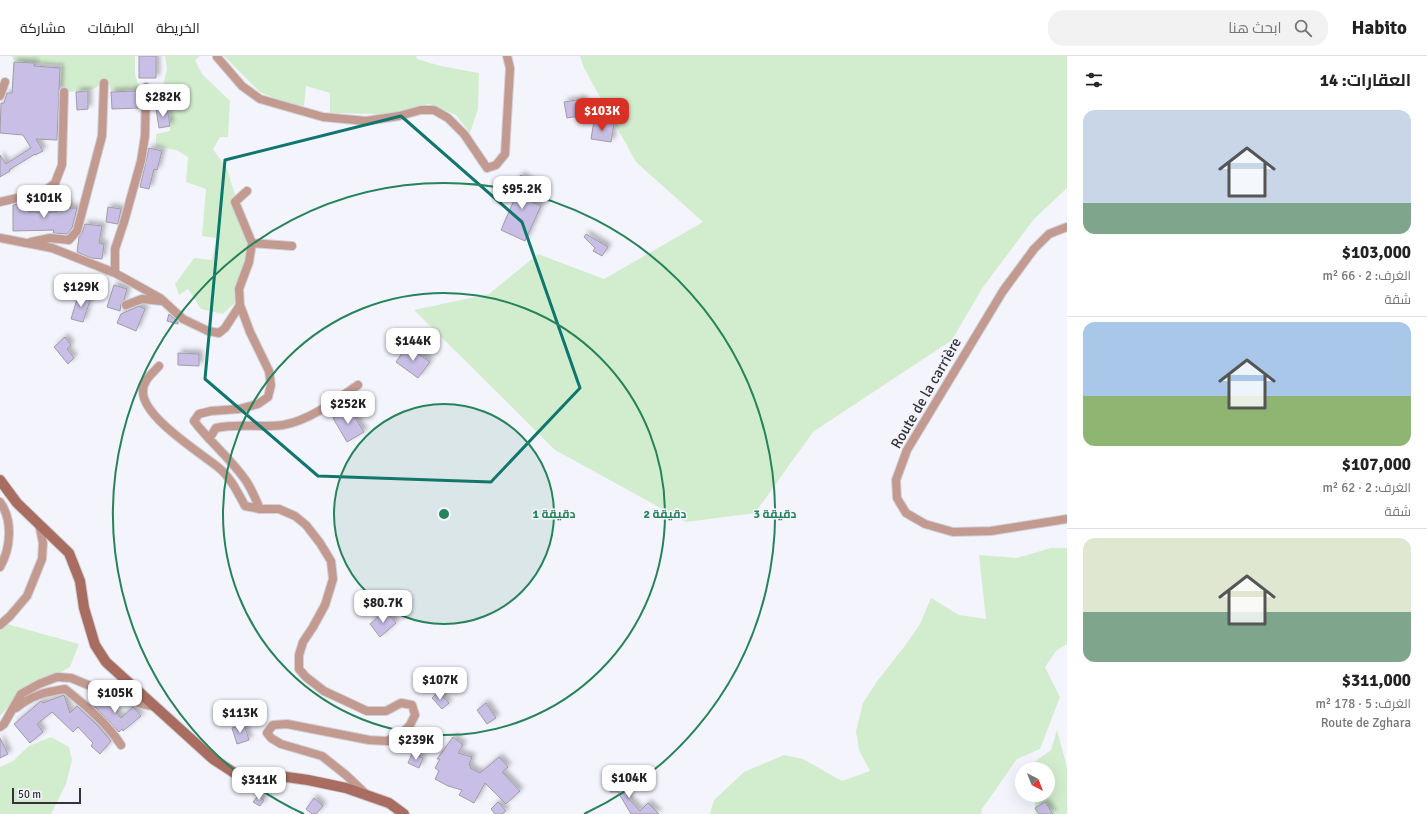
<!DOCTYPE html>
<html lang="ar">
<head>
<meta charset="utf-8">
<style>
  :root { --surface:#fff; --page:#f2f2f2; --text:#222; --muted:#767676; --line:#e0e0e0; --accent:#d93025 }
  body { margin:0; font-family:Signika,Cairo,sans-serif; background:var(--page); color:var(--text); direction:rtl; height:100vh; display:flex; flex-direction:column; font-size:15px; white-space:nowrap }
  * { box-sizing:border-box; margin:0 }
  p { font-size:13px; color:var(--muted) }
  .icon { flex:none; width:22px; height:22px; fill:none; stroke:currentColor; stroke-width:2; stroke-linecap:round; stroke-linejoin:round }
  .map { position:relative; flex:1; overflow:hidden; direction:ltr }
  .drawer { display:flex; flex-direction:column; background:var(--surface); width:360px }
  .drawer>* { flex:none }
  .needle { width:26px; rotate:138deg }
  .buttons { position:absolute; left:1015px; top:706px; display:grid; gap:8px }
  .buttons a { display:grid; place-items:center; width:40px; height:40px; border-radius:50%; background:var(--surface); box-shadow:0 4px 16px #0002; font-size:20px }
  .scale { position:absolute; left:12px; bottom:10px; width:69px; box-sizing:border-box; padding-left:4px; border:2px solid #343337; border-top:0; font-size:11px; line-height:14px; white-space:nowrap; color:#343337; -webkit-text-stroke:3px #f4f4fd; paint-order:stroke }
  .price { position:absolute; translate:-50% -34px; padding:0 9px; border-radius:8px; background:#fff; color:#222; font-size:13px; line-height:26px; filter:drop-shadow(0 1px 2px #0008) }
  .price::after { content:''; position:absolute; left:50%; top:24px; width:12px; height:9px; margin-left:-6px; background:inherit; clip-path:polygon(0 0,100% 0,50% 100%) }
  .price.on { background:var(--accent); color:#fff }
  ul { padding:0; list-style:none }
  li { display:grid; align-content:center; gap:8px; height:212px; padding:0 16px }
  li+li { border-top:1px solid var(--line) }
  li span { display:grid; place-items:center; height:124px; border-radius:12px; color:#555 }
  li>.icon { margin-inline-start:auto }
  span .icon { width:72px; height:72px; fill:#fffc; stroke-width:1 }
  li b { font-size:17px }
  h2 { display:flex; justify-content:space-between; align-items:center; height:48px; padding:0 16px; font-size:17px }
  header { display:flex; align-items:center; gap:24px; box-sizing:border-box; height:56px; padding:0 20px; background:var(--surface); border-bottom:1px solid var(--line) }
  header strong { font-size:19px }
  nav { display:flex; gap:22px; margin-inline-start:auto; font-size:14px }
  .search { width:280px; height:36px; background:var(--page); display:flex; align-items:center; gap:10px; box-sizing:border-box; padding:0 14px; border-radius:16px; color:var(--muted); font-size:15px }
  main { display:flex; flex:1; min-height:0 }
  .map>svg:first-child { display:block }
  .green { fill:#d2edce }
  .building { fill:#c9bee5; stroke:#9f9da5; filter:url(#shadow) }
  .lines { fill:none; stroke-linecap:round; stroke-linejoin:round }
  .street-casing { stroke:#d1d1d9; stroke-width:10 }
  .secondary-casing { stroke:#d1d1d9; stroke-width:12 }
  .street { stroke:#c39a90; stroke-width:8 }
  .secondary { stroke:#a86d60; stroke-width:10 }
  .marked { fill:none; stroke:#0f766e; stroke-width:3; stroke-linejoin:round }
  .ring { fill:none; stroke:#26835a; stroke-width:2 }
  .labels { text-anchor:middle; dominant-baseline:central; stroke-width:3; stroke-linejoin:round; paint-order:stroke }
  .street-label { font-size:15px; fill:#343337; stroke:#f4f4fd }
  .centre { fill:#26835a; stroke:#f4f4fd; stroke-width:2 }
  .ring-label { font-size:12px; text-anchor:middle; font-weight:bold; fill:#26835a; stroke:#f4f4fd; stroke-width:3; stroke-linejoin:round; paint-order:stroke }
</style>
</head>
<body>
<header>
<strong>Habito</strong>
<div class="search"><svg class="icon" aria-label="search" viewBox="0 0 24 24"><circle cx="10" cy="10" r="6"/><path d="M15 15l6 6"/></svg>ابحث هنا</div>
<nav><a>الخريطة</a><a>الطبقات</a><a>مشاركة</a></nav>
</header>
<main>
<section class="drawer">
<h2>العقارات: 14<svg class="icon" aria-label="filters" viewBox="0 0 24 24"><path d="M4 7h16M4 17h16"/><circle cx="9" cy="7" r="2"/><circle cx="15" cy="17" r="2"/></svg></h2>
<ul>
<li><span style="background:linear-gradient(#c9d6e8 75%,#7fa58c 0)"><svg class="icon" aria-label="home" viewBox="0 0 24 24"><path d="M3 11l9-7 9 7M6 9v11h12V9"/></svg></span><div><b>$103,000</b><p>الغرف: 2 · 66 m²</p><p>شقة</p></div></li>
<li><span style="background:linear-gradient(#a9c7e8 60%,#8fb573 0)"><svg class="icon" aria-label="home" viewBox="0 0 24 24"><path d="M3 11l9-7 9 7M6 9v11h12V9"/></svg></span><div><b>$107,000</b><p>الغرف: 2 · 62 m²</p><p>شقة</p></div></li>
<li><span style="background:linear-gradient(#dfe7d0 60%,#7fa58c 0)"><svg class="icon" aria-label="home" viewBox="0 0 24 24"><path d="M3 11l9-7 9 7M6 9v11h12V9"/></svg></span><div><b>$311,000</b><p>الغرف: 5 · 178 m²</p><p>Route de Zghara</p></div></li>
</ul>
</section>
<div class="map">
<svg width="1067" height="758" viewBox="0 0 1067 758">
  <defs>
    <filter id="shadow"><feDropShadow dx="3.5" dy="-3.5" stdDeviation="2" flood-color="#0004"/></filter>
  </defs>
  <rect width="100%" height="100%" fill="#f4f4fd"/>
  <path class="green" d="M 12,0 L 135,0 L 135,18 L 140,34 L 111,35 L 108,25 L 93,33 L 69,36 L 61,29 L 62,9 L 14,5 Z
    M 165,0 L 200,0 L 195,4 L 202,18 L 230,45 L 228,81 L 220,81 L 213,93 L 227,113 L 239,151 L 256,191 L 250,217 L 240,242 L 223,258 L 201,253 L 188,233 L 179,239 L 175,228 L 194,202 L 212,204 L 216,182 L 202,180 L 206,133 L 186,126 L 188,101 L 176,94 L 156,90 L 156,78 L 170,75 L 171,48 L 162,34 L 167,13 Z
    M 224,0 L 416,0 L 417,3 L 441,10 L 479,17 L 478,53 L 470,77 L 456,59 L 429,48 L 408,54 L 379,58 L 330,57 L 330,37 L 306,30 L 304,50 L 288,48 L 260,36 Z
    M 580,0 L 1067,0 L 1067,132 L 1034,163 L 983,231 L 952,284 L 813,376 L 755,457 L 686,466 L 555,394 L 414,254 L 489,238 L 538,198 L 604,223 L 703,166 L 636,106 L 584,12 Z
    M 1051,492 L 1067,492 L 1067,588 L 1056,595 L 1045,611 L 1060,641 L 1040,693 L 1017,703 L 982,753 L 981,758 L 710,758 L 714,744 L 744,716 L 784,699 L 803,703 L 842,725 L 870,715 L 859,694 L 856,675 L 863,647 L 878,624 L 904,591 L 920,568 L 931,542 L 959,559 L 986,563 L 979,499 L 1017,502 Z
    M 7,568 L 79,588 L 70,611 L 15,643 L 0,660 L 0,575 Z
    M 1057,674 L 1067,711 L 1067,758 L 1035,758 L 1035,739 L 1048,739 L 1048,713 L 1030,713 L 1029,710 L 1051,694 Z
    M 51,681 L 69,691 L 72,704 L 66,728 L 51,758 L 0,758 L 0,711 L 13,705 L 29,690 Z"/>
  <path class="building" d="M 139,0 L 156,0 L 156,22 L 139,22 Z
    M 14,6 L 35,7 L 34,10 L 60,12 L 57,84 L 36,83 L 43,95 L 35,99 L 35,98 L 9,114 L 10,115 L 0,121 L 0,99 L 6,108 L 31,92 L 23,79 L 0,77 L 1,47 L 4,47 L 7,37 L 12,37 Z
    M 88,35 L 88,53 L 77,54 L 76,36 Z
    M 138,35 L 139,52 L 112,53 L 111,36 Z
    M 583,43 L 586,59 L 567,62 L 564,46 Z
    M 167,51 L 170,70 L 159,72 L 156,53 Z
    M 594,65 L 614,68 L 611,86 L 591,83 Z
    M 149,92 L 162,95 L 157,114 L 154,113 L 149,133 L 140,131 Z
    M 521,119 L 540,132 L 530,145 L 541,150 L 525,185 L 501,174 L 518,135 L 512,130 Z
    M 29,146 L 29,156 L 57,156 L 58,148 L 69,148 L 69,152 L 77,152 L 72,172 L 67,178 L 53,177 L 54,174 L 13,175 L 13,149 Z
    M 108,151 L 121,153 L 118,168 L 106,166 Z
    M 85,168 L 102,170 L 99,187 L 104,188 L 102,203 L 91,202 L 77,196 L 79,181 L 82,177 Z
    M 586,178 L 608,191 L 602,200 L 593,195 L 595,192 L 584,181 Z
    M 114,229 L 127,233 L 124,244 L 121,248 L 120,255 L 107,251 Z
    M 79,237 L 91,241 L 83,266 L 71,263 Z
    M 139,250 L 145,253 L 136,275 L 117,267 L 121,258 Z
    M 169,258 L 178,266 L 178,268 L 167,265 Z
    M 65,281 L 71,289 L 67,293 L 74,302 L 68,308 L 54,291 Z
    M 407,290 L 430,306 L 418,322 L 396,306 Z
    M 178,297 L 199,298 L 199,310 L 178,309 Z
    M 349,352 L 364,376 L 347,386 L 333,362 Z
    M 385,555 L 396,567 L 380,581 L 370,568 Z
    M 438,636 L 449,647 L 442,653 L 432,642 Z
    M 96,638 L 103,641 L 121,662 L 133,651 L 141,660 L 123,675 L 122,673 L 119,676 L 106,662 L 89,645 Z
    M 64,639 L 70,657 L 77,650 L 98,670 L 111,685 L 100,698 L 91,690 L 93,687 L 78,671 L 73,676 L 52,656 L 37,668 L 43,676 L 30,687 L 14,668 L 41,645 L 43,647 Z
    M 486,647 L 496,662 L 487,668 L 477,654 Z
    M 244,668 L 249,684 L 237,688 L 232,672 Z
    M 453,681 L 463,689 L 458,697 L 472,701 L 469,709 L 471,710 L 470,712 L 480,717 L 499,701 L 508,711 L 502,716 L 520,735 L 506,748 L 485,727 L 474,747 L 459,739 L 462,734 L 448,730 L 435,723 L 439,715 L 435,712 L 440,703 L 437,703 Z
    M 0,682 L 8,698 L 0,702 Z
    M 412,698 L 423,702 L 419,712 L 408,707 Z
    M 611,723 L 622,723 L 622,727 L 631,737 L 627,741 L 640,755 L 648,747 L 659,758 L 631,758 L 618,736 L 610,736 Z
    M 258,740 L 264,744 L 260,750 L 253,746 Z
    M 314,742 L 323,750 L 316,758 L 312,758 L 306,753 Z
    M 498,746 L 506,755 L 502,758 L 495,758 L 491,753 Z
    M 1045,746 L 1053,758 L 1039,758 L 1035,752 Z"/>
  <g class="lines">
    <defs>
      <path id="street" d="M 217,1 L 242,30 L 260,43 L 323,61 L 366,65 L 399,60 L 421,54 L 434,54 L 448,62 L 464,78 L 487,112 L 496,109 L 505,98 L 510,12 L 507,0
        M 0,40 L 5,26
        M 247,135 L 235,146 L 252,187 L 249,206 L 239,233 L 240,249 L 250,276 L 269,315 L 271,329 L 268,341 L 258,348 L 239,353 L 211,355 L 199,358 L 194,365 C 209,385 229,401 244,422 C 251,431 255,442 260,453
        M 0,146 L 17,142 L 40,139 L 55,127 L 62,109 L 64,36
        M 1067,171 L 1049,178 L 1034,193 L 1003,235 L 907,394 L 896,424 L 897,442 L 906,457 L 925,468 L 953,476 L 991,475 L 1067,463
        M 0,182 L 52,192 L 115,217 L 160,242 L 183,263 L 208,275 L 219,277 L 225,272 L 240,249
        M 31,186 L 50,182 L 69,184 L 77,175 L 102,80 L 104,27
        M 252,187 L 292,190
        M 115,217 L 115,193 L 124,166 L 141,105 L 145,80 L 146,31
        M 126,249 L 142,243 L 162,245
        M 159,310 C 153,317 143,324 143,335 C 142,361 201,397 219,412 C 231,422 238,437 245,450 L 260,453 L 279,453 L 295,460 L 306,469 L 320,487 L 331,505 L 333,523 L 325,549 L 313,571 L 303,586 L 299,599 L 299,613 L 306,621 L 324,635 L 367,655 L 386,655 L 401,647 L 412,649 L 415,659 L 410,669 L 400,679 L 387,685 L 369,684 L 287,668 L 273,669 L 267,677 L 271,682 L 281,688 L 322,700 L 346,719 L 367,739
        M 209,383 L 216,372 C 238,367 261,372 283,369 C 309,365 336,344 358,329
        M 0,446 C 13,464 11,492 0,511
        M 0,569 L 10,560 L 27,540 L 42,503 L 43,487 L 39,468
        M 16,652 C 32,639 46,636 65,633 C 85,649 107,667 121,689
        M 0,671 L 4,668 L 21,638 L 39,628 L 57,621 L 71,622 L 125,644 L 156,651"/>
      <path id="secondary" d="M 0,424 L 17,447 L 69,497 L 80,525 L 84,552 L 95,589 L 106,606 L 213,703 L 236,718 L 279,720 L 308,724 L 346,732 L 389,747 L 404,758"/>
    </defs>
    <use href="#street" class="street-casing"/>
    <use href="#secondary" class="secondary-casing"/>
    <use href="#street" class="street"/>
    <use href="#secondary" class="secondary"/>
  </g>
  <path class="marked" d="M 401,60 L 522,166 L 580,332 L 491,426 L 318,420 L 205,323 L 225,104 Z"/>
  <circle cx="444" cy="458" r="110" fill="#26835a" fill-opacity=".12"/>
  <g class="ring">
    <circle cx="444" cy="458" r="110"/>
    <circle cx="444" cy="458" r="221"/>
    <path d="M304 758A331 331 0 1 1 584 758"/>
  </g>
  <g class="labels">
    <g class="street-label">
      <text transform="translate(926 337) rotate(-60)">Route de la carrière</text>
    </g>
  </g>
  <circle cx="444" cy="458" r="6" class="centre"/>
  <g class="ring-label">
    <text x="554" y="462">1 دقيقة</text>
    <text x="665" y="462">2 دقيقة</text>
    <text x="775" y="462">3 دقيقة</text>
  </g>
</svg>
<div class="buttons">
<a><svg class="needle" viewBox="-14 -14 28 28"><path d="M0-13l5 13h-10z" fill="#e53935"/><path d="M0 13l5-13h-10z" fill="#767676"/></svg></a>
</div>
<div class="scale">50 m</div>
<b class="price" style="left:163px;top:62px">$282K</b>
<b class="price on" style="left:602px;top:76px">$103K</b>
<b class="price" style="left:522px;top:154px">$95.2K</b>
<b class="price" style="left:44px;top:163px">$101K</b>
<b class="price" style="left:81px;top:252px">$129K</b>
<b class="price" style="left:413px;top:306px">$144K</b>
<b class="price" style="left:348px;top:369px">$252K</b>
<b class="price" style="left:383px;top:568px">$80.7K</b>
<b class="price" style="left:440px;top:645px">$107K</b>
<b class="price" style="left:115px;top:658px">$105K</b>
<b class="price" style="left:240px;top:678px">$113K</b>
<b class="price" style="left:416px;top:705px">$239K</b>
<b class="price" style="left:629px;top:743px">$104K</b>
<b class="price" style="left:259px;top:745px">$311K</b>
</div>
</main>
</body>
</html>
